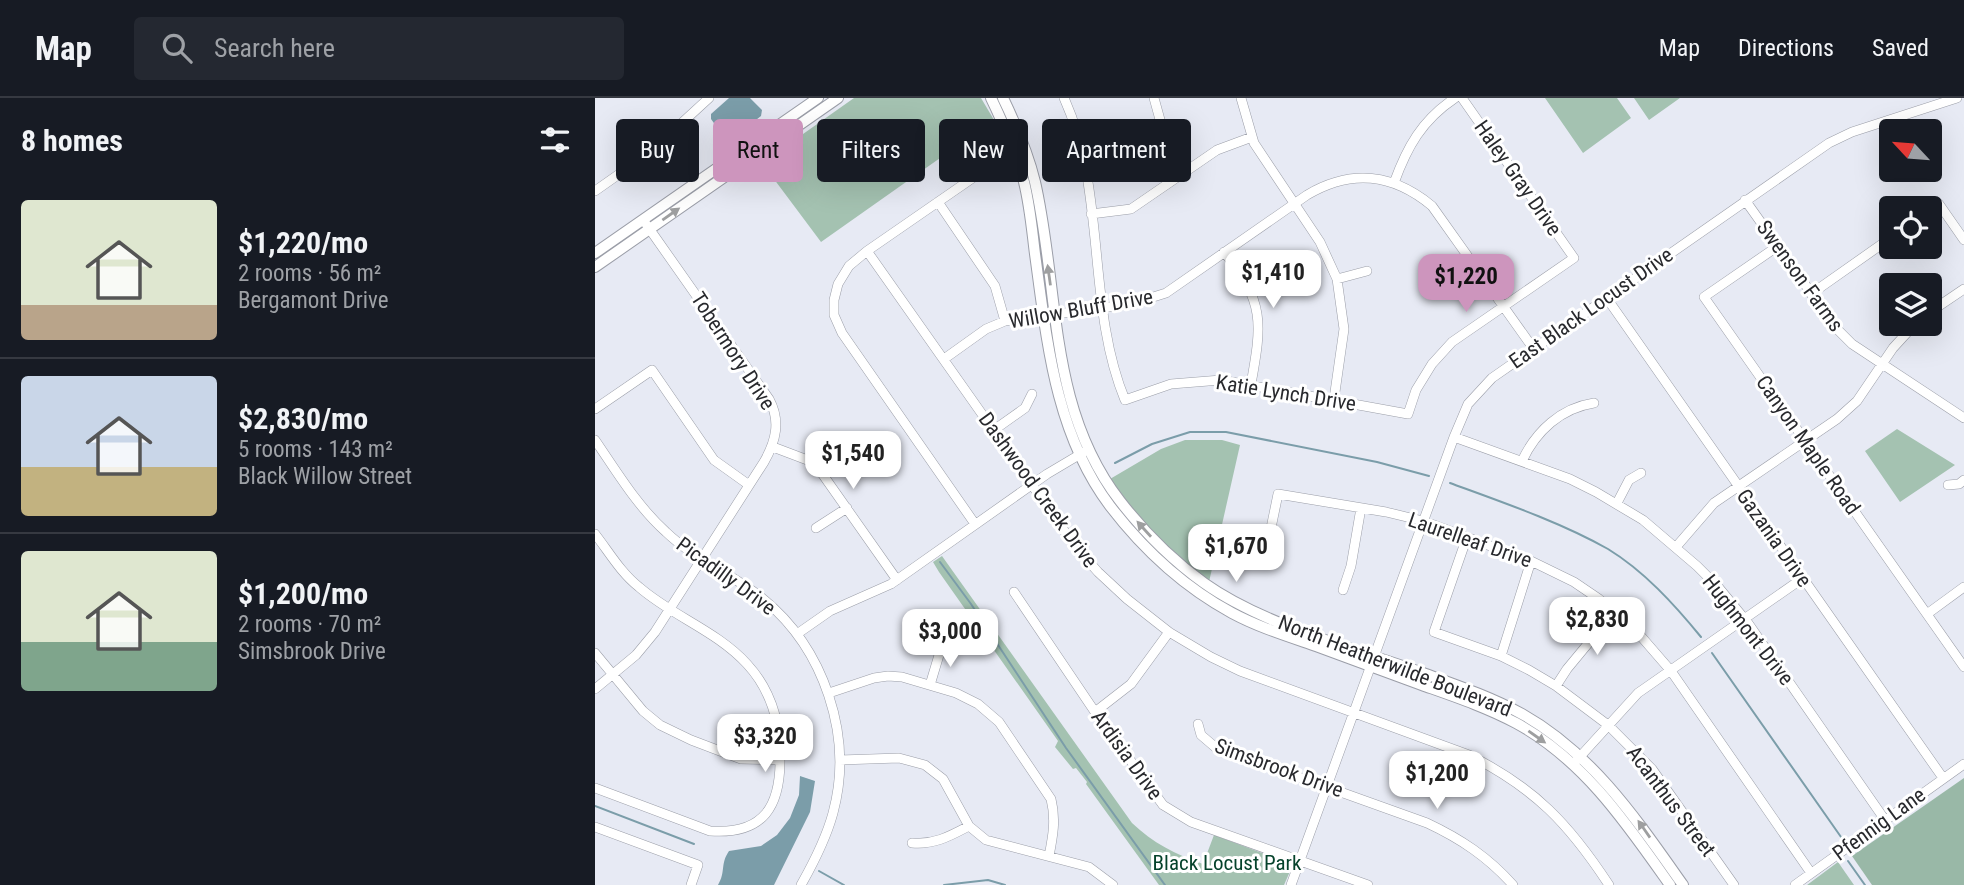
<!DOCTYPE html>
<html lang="en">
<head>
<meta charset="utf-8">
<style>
  :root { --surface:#171b24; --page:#242831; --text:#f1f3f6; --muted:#9ea1a6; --line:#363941; --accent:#cd95bd }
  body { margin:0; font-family:"Roboto Condensed",sans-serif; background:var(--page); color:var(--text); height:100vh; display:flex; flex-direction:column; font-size:26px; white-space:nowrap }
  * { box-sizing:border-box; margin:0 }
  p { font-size:23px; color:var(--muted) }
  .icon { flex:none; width:38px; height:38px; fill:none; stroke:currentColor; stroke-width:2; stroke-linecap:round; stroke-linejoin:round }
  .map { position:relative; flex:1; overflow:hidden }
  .sheet { display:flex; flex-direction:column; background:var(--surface); width:595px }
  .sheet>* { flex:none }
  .guide { position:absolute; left:21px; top:21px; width:665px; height:63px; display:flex; gap:14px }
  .needle { width:46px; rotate:296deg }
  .buttons { position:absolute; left:1284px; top:21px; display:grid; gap:14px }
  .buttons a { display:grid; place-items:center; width:63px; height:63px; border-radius:7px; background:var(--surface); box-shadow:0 7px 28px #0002; font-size:35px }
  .price { position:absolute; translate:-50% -60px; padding:0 16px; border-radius:14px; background:#fff; color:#222; font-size:23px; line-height:46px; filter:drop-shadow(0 2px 4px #0008) }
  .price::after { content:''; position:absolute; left:50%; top:42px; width:21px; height:16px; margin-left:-10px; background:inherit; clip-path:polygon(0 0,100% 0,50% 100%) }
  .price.current { background:var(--accent); color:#111 }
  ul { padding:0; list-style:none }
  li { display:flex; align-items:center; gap:21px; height:175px; padding:0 21px }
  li+li { border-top:2px solid var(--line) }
  li span { display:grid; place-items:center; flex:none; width:196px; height:140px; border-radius:7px; color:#555 }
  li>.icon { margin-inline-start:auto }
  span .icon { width:84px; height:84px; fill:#fffc; stroke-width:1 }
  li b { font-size:30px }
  h2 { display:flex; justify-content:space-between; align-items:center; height:84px; padding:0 21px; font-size:30px }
  .chip { padding:0 24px; border-radius:7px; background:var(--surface); box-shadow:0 7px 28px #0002; font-size:24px; line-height:63px }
  .chip.current { background:var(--accent); color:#111 }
  header { display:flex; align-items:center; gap:42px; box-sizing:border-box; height:98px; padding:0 35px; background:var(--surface); border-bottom:2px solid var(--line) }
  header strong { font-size:33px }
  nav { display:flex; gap:38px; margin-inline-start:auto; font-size:24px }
  .search { width:490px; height:63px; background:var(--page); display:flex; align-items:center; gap:18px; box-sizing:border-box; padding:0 24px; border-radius:7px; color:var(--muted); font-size:26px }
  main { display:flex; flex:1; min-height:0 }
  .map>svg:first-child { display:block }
  .green { fill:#a4c2b1 }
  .forest { fill:#99b8a7 }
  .water { fill:#7b9da9 }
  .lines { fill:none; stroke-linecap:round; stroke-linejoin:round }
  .stream { stroke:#7b9da9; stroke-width:2 }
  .minor-casing { stroke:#9b9ea8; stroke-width:10 }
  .major-casing { stroke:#9b9ea8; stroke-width:12 }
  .minor { stroke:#fff; stroke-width:9 }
  .major { stroke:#fff; stroke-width:10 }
  .oneway { fill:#9e9fa0 }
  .labels { text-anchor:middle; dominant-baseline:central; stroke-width:6; stroke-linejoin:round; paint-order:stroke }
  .street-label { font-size:21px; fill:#28292d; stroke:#fff }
  .park-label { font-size:21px; fill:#05422b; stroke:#fff }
</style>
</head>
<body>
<header>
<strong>Map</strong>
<div class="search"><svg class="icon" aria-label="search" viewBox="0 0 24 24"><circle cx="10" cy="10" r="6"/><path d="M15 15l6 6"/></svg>Search here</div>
<nav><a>Map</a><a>Directions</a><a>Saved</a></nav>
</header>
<main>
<section class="sheet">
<h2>8 homes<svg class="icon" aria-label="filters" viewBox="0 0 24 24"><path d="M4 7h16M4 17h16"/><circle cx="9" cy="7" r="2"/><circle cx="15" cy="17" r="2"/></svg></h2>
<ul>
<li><span style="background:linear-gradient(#dfe7d0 75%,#b9a48a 0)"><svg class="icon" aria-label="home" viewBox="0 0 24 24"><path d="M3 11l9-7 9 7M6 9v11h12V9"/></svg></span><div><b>$1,220/mo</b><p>2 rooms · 56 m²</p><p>Bergamont Drive</p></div></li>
<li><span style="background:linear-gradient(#c9d6e8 65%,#c2b280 0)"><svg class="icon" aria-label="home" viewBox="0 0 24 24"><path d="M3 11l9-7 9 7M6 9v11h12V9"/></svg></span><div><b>$2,830/mo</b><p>5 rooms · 143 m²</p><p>Black Willow Street</p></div></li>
<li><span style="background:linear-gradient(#dfe7d0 65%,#7fa58c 0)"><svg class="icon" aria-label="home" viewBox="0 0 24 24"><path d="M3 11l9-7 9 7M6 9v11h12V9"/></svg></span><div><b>$1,200/mo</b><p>2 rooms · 70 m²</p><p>Simsbrook Drive</p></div></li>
</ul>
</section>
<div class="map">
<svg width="1369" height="787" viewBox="0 0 1369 787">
  <rect width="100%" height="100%" fill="#e7eaf4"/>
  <path class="green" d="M 259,0 L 386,0 L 399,22 L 226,144 L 167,65 Z
    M 950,0 L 1022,0 L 1036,20 L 988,55 Z
    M 1039,0 L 1085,0 L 1054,22 Z
    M 1302,331 L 1360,367 L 1305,404 L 1270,353 Z
    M 590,342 L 627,342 L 645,347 L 614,484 L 555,433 L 515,381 L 566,351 Z
    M 347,458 L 537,725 C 558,745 580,756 608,766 L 619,737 L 694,765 L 696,771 L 689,787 L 564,787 L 491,686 L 492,684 L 481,670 L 478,671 L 460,649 L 463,643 L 344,474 L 338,464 Z
    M 1243,764 L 1259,787 L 1212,787 Z"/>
  <path class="forest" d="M 1369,680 L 1369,787 L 1277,787 L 1257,758 Z"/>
  <path class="water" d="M 134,0 L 155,0 L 167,12 L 166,18 L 135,42 L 131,42 L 116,21 L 116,16 Z
    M 205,678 L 220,683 L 215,714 L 179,787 L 123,787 C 131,774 125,766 134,753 L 166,748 L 182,737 L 195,720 L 204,697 Z"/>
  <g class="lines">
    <path class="stream" d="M 520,365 L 557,346 L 595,334 L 631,334 L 782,364 L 834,378
      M 855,385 C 907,404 965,424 1013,451 C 1049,473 1079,506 1106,539
      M 345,464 L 376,506 L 471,650 L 570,787
      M 1117,555 L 1246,739
      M 0,708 L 99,746
      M 1253,763 L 1270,787
      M 224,773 L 249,787
      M 349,787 L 393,782 L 410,787"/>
    <defs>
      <path id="minor" d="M 469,0 C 512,94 491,208 530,302 L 576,286 L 626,282 L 813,316 L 821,292 L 837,266 L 857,244 L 979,160 L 867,0
        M 559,0 L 572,47 L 590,74
        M 646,0 L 659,45 L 725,144 L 742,181 L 749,231 L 739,301
        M 799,85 C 812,49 827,22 860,0
        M 0,93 L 54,55 L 114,0
        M 1150,102 L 1241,230 L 1257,246 L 1369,320
        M 343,104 L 400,188 L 410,223
        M 1335,112 L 1344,106 L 1369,142
        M 496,116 L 536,111 L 622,52 L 657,39
        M 1183,148 L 1109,199 L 1369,569
        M 272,153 L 480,448 L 503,474 L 532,501 L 574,534 L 616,559 L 645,573 L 874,657 C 940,690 974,726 1014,787
        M 629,154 C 670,204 667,225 656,286
        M 742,181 L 772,173
        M 1216,196 L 1297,139
        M 1011,199 L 1348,680
        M 1335,214 L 1369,191
        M 349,261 L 391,231 L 410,223 L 536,206 L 571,195 L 712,97 C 756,71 797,75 837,108 L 938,250
        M 0,311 L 57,272 L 119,362 L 154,387
        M 399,332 L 430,310 L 437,296
        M 859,339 L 975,381 L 1001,394 L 1048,422 L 1102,468 L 1124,490 L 1153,525 L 1290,722
        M 0,342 C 22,374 42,408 71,434 C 99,461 137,476 167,500 C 229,550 259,638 238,715 C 231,741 219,764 206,787
        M 178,349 L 215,363 L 226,374 L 302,482
        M 927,363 C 941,333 966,310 999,305
        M 1353,387 L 1364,386 L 1369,382
        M 1022,405 L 1034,382 L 1046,375
        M 380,426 L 247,235 L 239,217 L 239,202 L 243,186 L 254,168 L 272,153 L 382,77 L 394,79
        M 221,430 L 252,410
        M 0,436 C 14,454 26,475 44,489 C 77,518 122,533 152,566 C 176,592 185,624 185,658 C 186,708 169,737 115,733 L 0,690
        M 872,439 L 839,534 L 906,558 L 934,572 L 961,588 L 1013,627 L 1057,671 L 1139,787
        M 1081,449 L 1119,405 L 1242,321 L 1262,303 L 1298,250 L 1320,226
        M 669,464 L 683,396 L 791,414 L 828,423 L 936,463 L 979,484 L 1004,501 L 1037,528 L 1076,573 L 1216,775
        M 748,492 L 756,468 L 766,410
        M 419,494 L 500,614 L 568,707 L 596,724 L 773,787
        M 1332,516 L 1369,489
        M 202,536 L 235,513 L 296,486 L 452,376 L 489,354
        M 0,555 L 48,613 L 65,627 L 96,642 L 146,661 L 185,662
        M 906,558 L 936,463
        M 335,587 L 347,547
        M 961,588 L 972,571 L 1020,513
        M 0,591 L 41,557 L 60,534 L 169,364 C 181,343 186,323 174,301 L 51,126
        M 234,595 L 279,580 L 293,578 L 307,579 L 361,595 L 383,606 L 404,624 L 456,701 C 461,721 458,738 454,758
        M 500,614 L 536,586 L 574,534
        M 603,626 L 606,637 L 620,649 L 832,725 C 866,741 893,759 918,787
        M 245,662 L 304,660 L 330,667 L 348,681 L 374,728 L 391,742 L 494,769 L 518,787
        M 981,663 L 1043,595 L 1208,480
        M 0,729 L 103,767 L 96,787
        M 317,745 C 339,747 355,738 374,728
        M 696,787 L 859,339 L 873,306 L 897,280 L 1234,45 L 1257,34 L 1362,0
        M 1200,787 L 1369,666"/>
      <path id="major" d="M 396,0 C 409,27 421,55 429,84 C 435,108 437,132 440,156 C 452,243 460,335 515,408 C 548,451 589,489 637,515 C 663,529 692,538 721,548 C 756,561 792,574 827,587 C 858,598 891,609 921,625 C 989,662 1032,726 1075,787
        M 408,0 C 421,27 433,55 440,84 C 465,193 452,309 525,403 C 549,434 577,462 609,485 C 668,527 760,551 828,575 C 861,587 896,599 927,616 C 998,656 1042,722 1088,787
        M 0,155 L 223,0
        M 0,169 L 243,0"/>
    </defs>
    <use href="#minor" class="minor-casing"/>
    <use href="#major" class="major-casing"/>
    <use href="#minor" class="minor"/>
    <use href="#major" class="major"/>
  </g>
  <defs><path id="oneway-solid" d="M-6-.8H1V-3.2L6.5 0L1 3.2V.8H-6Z" transform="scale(1.75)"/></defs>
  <g class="oneway">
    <use href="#oneway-solid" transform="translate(76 116) rotate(-35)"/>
    <use href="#oneway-solid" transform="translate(454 177) rotate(-98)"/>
    <use href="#oneway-solid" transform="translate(549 431) rotate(-132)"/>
    <use href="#oneway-solid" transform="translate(942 639) rotate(35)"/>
    <use href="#oneway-solid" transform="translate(1049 731) rotate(-125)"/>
  </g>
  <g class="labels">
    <g class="street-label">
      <text transform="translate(923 80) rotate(55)">Haley Gray Drive</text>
      <text transform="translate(1205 178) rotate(54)">Swenson Farms</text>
      <text transform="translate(996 210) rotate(-35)">East Black Locust Drive</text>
      <text transform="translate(486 211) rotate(-10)">Willow Bluff Drive</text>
      <text transform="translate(138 253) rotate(57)">Tobermory Drive</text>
      <text transform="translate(691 295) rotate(9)">Katie Lynch Drive</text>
      <text transform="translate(1213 347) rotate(55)">Canyon Maple Road</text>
      <text transform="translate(443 392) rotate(54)">Dashwood Creek Drive</text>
      <text transform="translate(1179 440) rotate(55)">Gazania Drive</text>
      <text transform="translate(875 442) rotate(19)">Laurelleaf Drive</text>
      <text transform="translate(131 478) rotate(36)">Picadilly Drive</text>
      <text transform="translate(1153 532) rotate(52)">Hughmont Drive</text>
      <text transform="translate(800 568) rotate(21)">North Heatherwilde Boulevard</text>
      <text transform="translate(532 657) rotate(54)">Ardisia Drive</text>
      <text transform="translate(684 670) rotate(20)">Simsbrook Drive</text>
      <text transform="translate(1076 703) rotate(53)">Acanthus Street</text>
      <text transform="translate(1284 726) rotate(-36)">Pfennig Lane</text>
    </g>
    <g class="park-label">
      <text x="632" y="765">Black Locust Park</text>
    </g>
  </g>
</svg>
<div class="buttons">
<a><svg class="needle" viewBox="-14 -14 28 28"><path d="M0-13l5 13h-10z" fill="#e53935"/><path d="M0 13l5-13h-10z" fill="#9ea1a6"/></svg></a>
<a><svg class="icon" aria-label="locate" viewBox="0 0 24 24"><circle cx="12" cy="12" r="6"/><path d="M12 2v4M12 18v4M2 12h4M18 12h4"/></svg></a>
<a><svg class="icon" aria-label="layers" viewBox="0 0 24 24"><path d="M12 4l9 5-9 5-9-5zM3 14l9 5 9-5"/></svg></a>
</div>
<b class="price" style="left:678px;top:212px">$1,410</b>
<b class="price current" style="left:871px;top:216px">$1,220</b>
<b class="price" style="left:258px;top:393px">$1,540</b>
<b class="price" style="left:641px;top:486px">$1,670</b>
<b class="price" style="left:1002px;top:559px">$2,830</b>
<b class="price" style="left:355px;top:571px">$3,000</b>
<b class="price" style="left:170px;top:676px">$3,320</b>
<b class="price" style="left:842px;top:713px">$1,200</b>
<div class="guide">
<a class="chip">Buy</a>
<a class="chip current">Rent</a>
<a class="chip">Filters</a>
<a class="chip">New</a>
<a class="chip">Apartment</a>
</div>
</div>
</main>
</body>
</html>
